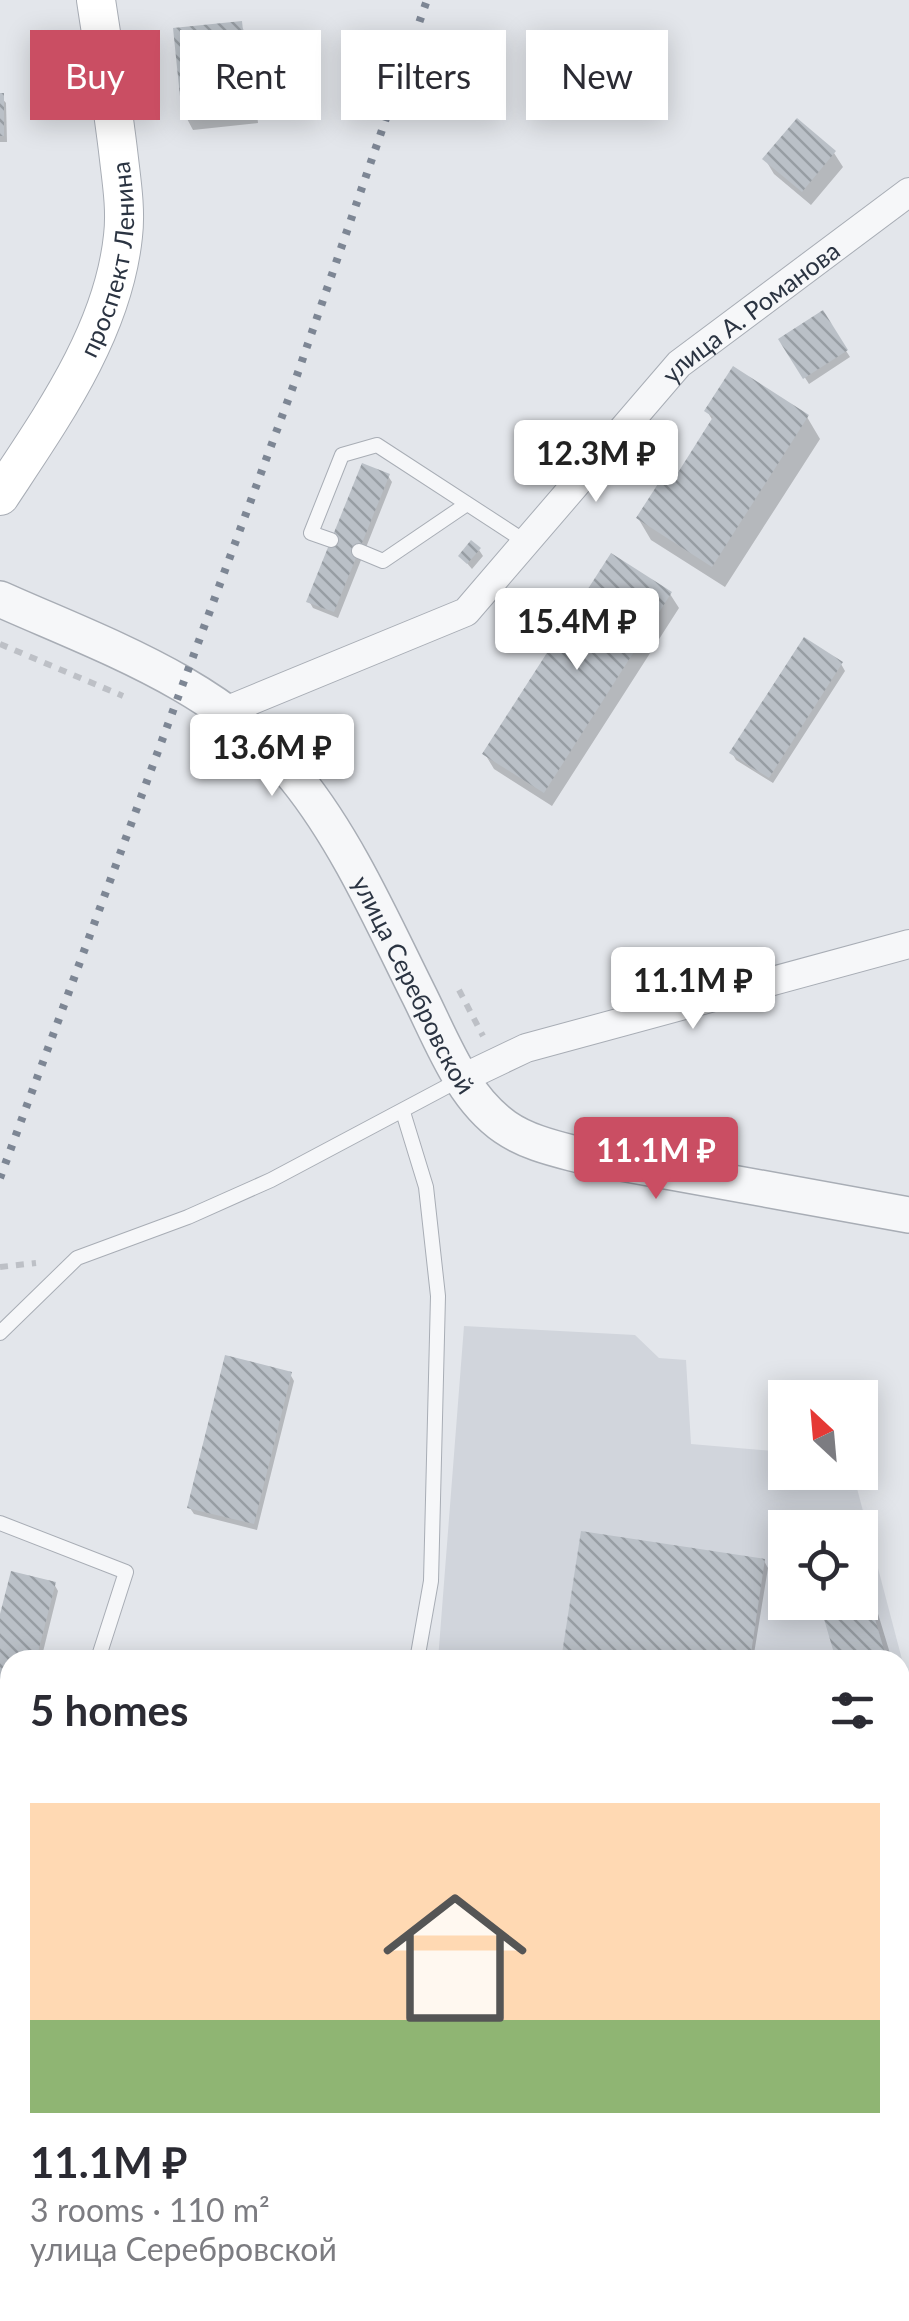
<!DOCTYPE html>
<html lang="en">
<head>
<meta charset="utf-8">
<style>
  :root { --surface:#fff; --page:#f7f7f7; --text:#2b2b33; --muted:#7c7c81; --accent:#ca4e63 }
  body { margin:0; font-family:Lato,sans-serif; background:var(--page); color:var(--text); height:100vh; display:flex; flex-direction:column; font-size:38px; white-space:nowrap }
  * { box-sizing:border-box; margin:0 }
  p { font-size:32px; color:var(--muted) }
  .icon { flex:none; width:55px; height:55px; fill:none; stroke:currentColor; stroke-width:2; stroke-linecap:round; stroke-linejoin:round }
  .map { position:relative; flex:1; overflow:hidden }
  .sheet { position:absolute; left:0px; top:1650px; width:910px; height:672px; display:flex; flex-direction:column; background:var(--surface); border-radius:30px 30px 0 0; box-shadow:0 5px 25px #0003 }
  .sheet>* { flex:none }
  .hud { position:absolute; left:30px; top:30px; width:850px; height:90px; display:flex; gap:20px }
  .needle { width:65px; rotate:334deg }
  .tools { position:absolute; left:768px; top:1380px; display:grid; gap:20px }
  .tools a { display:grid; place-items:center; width:110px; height:110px; border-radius:0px; background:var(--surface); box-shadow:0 5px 25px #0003; font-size:50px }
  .price { position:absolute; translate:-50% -85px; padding:0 22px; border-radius:10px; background:#fff; color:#222; font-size:32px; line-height:65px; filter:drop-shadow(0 2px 5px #0008) }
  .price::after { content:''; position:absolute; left:50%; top:60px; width:30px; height:22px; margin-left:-15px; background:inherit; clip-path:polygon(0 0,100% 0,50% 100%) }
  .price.selected { background:var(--accent); color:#fff }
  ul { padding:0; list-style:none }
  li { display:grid; align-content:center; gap:20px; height:530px; padding:0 30px }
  li span { display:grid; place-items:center; height:310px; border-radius:0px; color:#555 }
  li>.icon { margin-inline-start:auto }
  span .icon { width:180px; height:180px; fill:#fffc; stroke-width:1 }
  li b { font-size:42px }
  h2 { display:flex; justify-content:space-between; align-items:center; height:120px; padding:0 30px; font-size:42px }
  .chip { padding:0 35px; border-radius:0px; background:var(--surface); box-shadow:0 5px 25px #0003; font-size:35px; line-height:90px }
  .chip.selected { background:var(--accent); color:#fff }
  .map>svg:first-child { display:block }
  .built { fill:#d1d5dc; fill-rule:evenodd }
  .industrial { fill:url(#industrial-grid) }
  .water { fill:url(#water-ripples) }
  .shadow { fill:#0003 }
  .building { fill:url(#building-back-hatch) }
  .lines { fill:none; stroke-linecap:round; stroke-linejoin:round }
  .service-casing { stroke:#a8adb5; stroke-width:16 }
  .minor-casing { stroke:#a8adb5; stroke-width:30 }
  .tertiary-casing { stroke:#a8adb5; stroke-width:38 }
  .secondary-casing { stroke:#a8adb5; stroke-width:40 }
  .path { stroke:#bdc0c6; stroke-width:6; stroke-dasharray:8 8; stroke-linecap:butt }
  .service { stroke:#f6f7f9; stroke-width:14 }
  .minor { stroke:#f6f7f9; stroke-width:28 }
  .tertiary { stroke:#f6f7f9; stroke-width:35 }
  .secondary { stroke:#fff; stroke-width:38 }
  .rail { stroke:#7d8694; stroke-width:8; stroke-dasharray:5 10; stroke-linecap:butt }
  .labels { text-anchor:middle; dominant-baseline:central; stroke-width:8; stroke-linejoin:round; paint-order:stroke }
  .street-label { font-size:25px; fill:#2b3442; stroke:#f3f5f8 }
</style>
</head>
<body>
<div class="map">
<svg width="909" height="2321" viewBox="0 0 909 2321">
  <defs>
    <pattern id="industrial-grid" width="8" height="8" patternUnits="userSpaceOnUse" patternTransform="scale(2.5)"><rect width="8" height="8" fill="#d1d5dc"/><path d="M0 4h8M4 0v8" fill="none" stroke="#b4b7be"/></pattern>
    <pattern id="water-ripples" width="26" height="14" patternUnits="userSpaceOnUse" patternTransform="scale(2.5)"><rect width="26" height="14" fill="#a0b5c9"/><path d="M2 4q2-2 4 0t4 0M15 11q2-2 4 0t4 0" fill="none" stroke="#8394a5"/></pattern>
    <pattern id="building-back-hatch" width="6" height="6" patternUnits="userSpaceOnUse" patternTransform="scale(2.5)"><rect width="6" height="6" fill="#bac0c7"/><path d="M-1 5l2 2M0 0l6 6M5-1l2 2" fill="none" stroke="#979da3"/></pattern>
  </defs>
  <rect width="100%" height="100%" fill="#e3e6eb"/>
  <path class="built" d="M 464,1326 L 635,1335 L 659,1358 L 686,1360 L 691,1444 L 785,1452 L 785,1472 L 853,1473 L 904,1667 L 900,1670 L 900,1660 L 438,1660 ZM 785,1528 L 860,1528 L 860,1602 L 785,1602 Z"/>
  <path class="industrial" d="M 10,2272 L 10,2312 L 413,2312 L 416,2321 L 0,2321 L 0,2278 Z"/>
  <path class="water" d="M 909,2268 L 909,2321 L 478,2321 L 497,2312 L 900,2312 L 900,2269 Z"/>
  <path class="shadow" d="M 240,24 L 249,39 L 258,123 L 193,130 L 185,115 Z
    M 0,96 L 6,103 L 7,142 L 0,142 Z
    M 834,153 L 843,167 L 811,205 L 774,174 L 765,159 Z
    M 822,314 L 850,357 L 809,384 L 781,340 Z
    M 707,411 L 807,417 L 820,439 L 725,587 L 651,540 L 638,518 L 672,485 L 713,421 Z
    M 388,476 L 392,482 L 338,618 L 313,608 L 309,601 Z
    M 479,550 L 483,556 L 472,569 L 461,556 Z
    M 670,594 L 679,608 L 552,806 L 494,769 L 485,754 Z
    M 841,664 L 845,671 L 773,783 L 736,760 L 732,753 Z
    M 290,1374 L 294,1381 L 257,1530 L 194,1514 L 190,1508 Z
    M 860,1554 L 892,1660 L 839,1660 L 860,1602 Z
    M 764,1561 L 768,1568 L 753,1660 L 563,1660 Z
    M 54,1584 L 58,1591 L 41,1660 L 10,1660 L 10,1760 L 0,1758 L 0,1625 Z
    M 0,1770 L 10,1779 L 0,1805 Z
    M 0,2181 L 10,2186 L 10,2258 L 0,2253 Z"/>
  <path class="building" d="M 242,21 L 251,109 L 182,116 L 173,28 Z
    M 0,93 L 4,93 L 4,136 L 0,136 Z
    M 797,118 L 836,151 L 802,192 L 762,159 Z
    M 823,310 L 848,350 L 803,379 L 778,339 Z
    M 733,366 L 809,415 L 712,567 L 636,518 L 663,476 L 672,482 L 713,417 L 704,411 Z
    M 362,463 L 390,474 L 334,612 L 306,602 Z
    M 471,540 L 481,548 L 467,564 L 458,556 Z
    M 611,553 L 672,592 L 544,793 L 482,754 Z
    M 804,637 L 843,662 L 769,778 L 729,753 Z
    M 225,1355 L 292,1372 L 254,1524 L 187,1508 Z
    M 846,1519 L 848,1528 L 821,1528 L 821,1526 Z
    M 581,1531 L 765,1559 L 750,1660 L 561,1660 Z
    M 11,1571 L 56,1582 L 36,1660 L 10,1660 L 10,1755 L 0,1753 L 0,1614 Z
    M 861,1571 L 887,1660 L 836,1660 L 819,1602 L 860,1602 Z
    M 0,2178 L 10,2183 L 10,2238 L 7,2243 L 0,2239 Z"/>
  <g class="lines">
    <defs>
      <path id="service" d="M 331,540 L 311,533 L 342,455 L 377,445 L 526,542
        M 359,551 L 383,561 L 467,504
        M 403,1112 L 426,1187 L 438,1296 L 431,1581 L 417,1660
        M 0,1333 L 77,1258 L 188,1217 L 271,1180 L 461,1079
        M 0,1523 L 126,1572 L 98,1659
        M 199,2321 L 207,2312"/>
      <g id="minor">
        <path id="s1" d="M 223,712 L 466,612 L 679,364 L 909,192"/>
        <path d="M 461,1079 L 526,1048 L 909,944"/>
      </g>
      <g id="tertiary">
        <path id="s2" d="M 0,599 C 103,645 223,686 296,778 C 347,841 383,923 419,995 C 442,1041 462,1097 505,1127 C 528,1143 557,1149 583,1156 L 909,1215"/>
      </g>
      <g id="secondary">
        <path id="s3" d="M 0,496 C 52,417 113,332 123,236 C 126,211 122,184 119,159 C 113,106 104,53 96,0"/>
      </g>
    </defs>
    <use href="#service" class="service-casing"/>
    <use href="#minor" class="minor-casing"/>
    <use href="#tertiary" class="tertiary-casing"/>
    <use href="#secondary" class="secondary-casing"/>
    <path class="path" d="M 0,644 L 123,696
      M 459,990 L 483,1036
      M 0,1267 L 36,1263"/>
    <use href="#service" class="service"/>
    <use href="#minor" class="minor"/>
    <use href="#tertiary" class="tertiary"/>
    <use href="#secondary" class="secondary"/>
    <path class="rail" d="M 0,1178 L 294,384 L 427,0
      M 900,1726 L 909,1720
      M 0,2314 L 10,2308
      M 82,2321 L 89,2312"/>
  </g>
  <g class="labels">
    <g class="street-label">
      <text stroke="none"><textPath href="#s3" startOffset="265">проспект Ленина</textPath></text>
      <text stroke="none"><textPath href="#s1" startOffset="678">улица А. Романова</textPath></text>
      <text stroke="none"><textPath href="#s2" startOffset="588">улица Серебровской</textPath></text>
    </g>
  </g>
</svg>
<div class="tools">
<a><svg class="needle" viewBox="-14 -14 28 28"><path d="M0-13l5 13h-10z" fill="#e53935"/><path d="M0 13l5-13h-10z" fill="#7c7c81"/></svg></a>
<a><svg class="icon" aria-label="locate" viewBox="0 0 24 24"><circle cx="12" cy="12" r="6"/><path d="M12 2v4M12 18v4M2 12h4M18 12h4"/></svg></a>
</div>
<b class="price" style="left:596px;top:505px">12.3M ₽</b>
<b class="price" style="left:577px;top:673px">15.4M ₽</b>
<b class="price" style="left:272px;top:799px">13.6M ₽</b>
<b class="price" style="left:693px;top:1032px">11.1M ₽</b>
<b class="price selected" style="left:656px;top:1202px">11.1M ₽</b>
<div class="hud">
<a class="chip selected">Buy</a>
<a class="chip">Rent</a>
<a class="chip">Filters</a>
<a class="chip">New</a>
</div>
<section class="sheet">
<h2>5 homes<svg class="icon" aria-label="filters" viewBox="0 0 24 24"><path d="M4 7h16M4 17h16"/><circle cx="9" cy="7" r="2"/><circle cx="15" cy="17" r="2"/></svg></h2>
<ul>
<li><span style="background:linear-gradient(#ffd9b3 70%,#8fb573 0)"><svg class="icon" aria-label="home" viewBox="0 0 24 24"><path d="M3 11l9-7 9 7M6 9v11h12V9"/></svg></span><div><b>11.1M ₽</b><p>3 rooms · 110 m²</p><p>улица Серебровской</p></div></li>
</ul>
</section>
</div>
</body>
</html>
